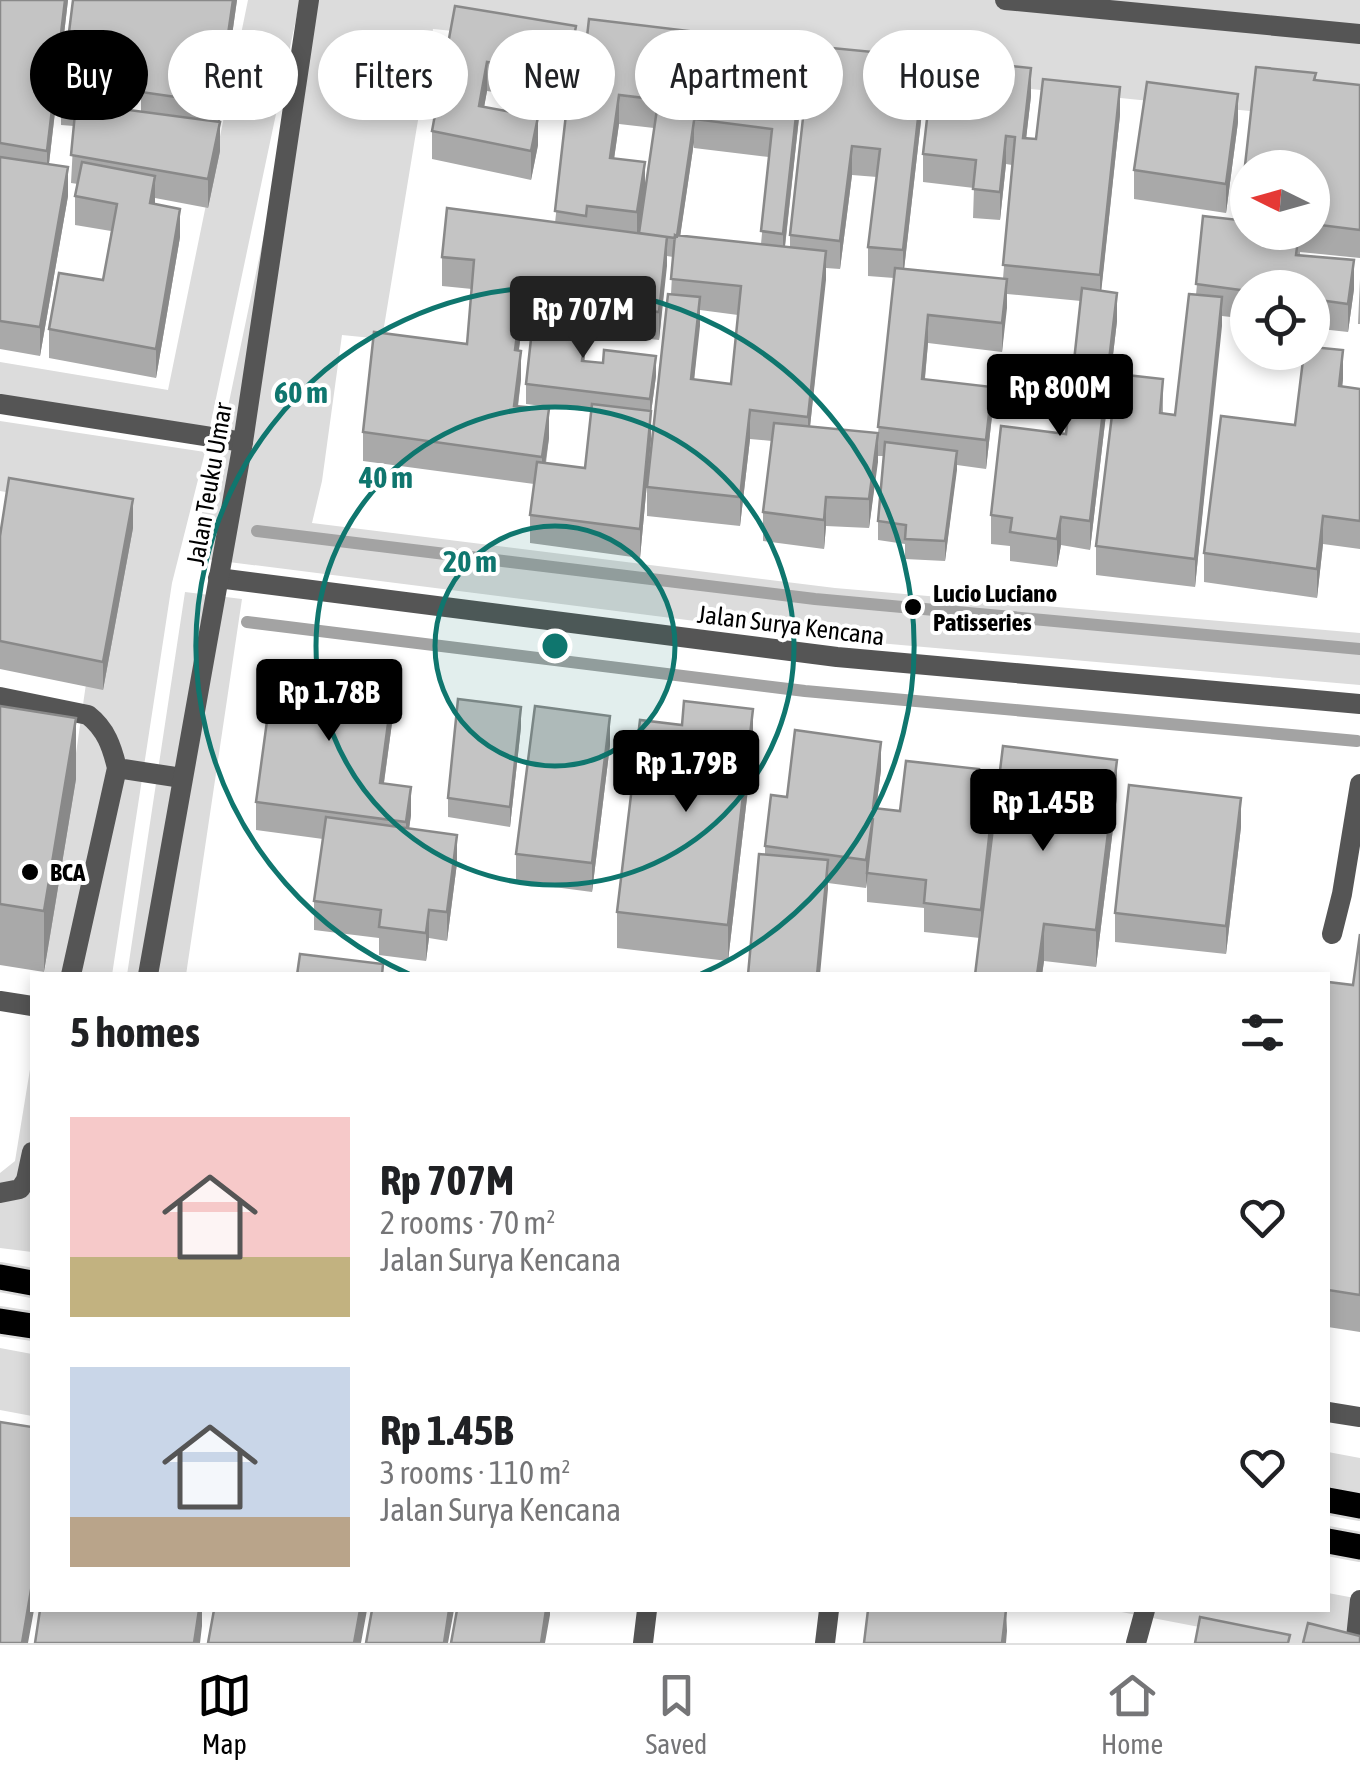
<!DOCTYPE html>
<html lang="en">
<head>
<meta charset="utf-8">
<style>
  :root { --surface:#fff; --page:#f6f6f6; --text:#202124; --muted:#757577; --line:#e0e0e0; --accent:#000 }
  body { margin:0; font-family:"Asap Condensed",sans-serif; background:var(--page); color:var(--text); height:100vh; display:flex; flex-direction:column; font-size:38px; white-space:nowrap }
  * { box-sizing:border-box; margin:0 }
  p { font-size:32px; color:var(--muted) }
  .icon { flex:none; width:55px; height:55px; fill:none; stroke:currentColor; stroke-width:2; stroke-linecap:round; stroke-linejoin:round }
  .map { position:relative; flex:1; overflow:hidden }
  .panel { position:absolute; left:30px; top:972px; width:1300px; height:640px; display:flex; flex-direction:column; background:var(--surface); border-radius:0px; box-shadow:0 5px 15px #0003 }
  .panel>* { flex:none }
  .banner { position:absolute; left:30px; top:30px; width:1300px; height:90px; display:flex; gap:20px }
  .needle { width:65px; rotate:275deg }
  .fabs { position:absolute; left:1230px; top:150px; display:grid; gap:20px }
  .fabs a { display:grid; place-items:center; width:100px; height:100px; border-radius:50%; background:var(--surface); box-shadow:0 5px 15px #0003; font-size:50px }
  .price { position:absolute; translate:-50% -85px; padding:0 22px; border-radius:10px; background:var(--accent); color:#fff; font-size:32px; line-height:65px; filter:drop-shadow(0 2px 5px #0008) }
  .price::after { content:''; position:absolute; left:50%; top:60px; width:30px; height:22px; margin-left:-15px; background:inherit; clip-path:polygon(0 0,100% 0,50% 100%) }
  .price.current { background:#222; color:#fff }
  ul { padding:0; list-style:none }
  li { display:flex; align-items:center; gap:30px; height:250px; padding:0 40px }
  li span { display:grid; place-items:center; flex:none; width:280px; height:200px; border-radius:0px; color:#555 }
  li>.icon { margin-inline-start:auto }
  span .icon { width:120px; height:120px; fill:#fffc; stroke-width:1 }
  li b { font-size:42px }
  h2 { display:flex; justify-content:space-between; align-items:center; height:120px; padding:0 40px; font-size:42px }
  .pill { padding:0 35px; border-radius:45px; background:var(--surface); box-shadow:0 5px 15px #0003; font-size:35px; line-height:90px }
  .pill.current { background:var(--accent); color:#fff }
  .menu { display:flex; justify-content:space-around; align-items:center; height:140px; border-top:2px solid var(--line); background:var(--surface); font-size:28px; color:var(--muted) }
  .menu a { display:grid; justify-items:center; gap:5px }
  .menu .current { color:var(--accent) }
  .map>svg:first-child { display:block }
  .green { fill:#dcdcdc }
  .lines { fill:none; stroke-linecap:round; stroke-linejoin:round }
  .stream { stroke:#a3a3a3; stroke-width:12 }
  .primary-casing { stroke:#dbdbdb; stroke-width:30 }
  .service { stroke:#555; stroke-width:20 }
  .minor { stroke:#555; stroke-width:20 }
  .tertiary { stroke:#555; stroke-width:20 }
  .primary { stroke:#000; stroke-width:25 }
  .wall { fill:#a9a9a9; fill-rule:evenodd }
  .shaded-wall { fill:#898989 }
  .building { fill:#c4c4c4; stroke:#898989; stroke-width:2.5 }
  .ring { fill:none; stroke:#0f766e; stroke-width:5 }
  .poi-dot { fill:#000; stroke:#fff; stroke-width:4 }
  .labels { text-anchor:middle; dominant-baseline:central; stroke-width:8; stroke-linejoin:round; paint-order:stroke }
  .street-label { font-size:25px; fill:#000; stroke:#fff }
  .poi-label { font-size:25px; font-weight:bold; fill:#000; stroke:#fff; text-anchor:start }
  .centre { fill:#0f766e; stroke:#fff; stroke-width:5 }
  .ring-label { font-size:30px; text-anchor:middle; font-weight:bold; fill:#0f766e; stroke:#fff; stroke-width:8; stroke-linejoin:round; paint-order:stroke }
</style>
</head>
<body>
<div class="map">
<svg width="1360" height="1643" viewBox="0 0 1360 1643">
  <rect width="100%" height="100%" fill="#fff"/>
  <path class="green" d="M 248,0 L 300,0 L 207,441 L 0,406 L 0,362 L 168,390 Z
    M 313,0 L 996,0 L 1360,35 L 1360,122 L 433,29 L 382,339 L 342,335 L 322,481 L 312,523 L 835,588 L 1360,633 L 1360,685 L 844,640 L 190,557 L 219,450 Z
    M 1053,0 L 1360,0 L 1360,29 Z
    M 0,421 L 205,452 L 172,583 L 112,975 L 44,975 L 102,573 L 114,510 L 0,491 Z
    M 185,592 L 242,599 L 186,975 L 127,975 Z
    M 32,1057 L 32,1252 L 0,1248 L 0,1173 L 15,1161 Z
    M 0,1348 L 32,1354 L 32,1416 L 0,1410 Z
    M 1328,1452 L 1360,1458 L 1360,1500 L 1328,1494 Z
    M 1328,1593 L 1360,1599 L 1360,1643 L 1283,1643 L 1111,1610 L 1328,1610 Z"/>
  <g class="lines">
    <path class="stream" d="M 257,531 L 815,599 L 1360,649
      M 247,622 L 805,691 L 1357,741"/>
    <defs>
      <path id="primary" d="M 0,1277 L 32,1283
        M 0,1321 L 32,1326
        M 1328,1500 L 1360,1506
        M 1328,1541 L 1360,1547"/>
    </defs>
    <use href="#primary" class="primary-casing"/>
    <path class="service" d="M 0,697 L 88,715 C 106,729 112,747 117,768 L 71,975
      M 117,768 L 182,778
      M 1332,934 L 1342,894 L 1360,784
      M 0,1001 L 32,1006
      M 0,1193 L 20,1189 L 26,1180 L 32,1152
      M 1328,1412 L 1360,1417
      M 643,1643 L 647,1610
      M 825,1643 L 829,1610
      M 1136,1643 L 1145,1610
      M 1359,1643 L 1356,1638 L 1360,1600"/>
    <path class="minor" d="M 1005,0 L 1360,34
      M 0,404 L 243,442
      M 218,578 L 837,657 L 1360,704"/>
    <path class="tertiary" d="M 148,975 L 243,442 L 309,0"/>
    <use href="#primary" class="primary"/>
  </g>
  <path class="wall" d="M 0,0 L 68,0 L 49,164 L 68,196 L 40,356 L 0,349 Z
    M 73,0 L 237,0 L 220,122 L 220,151 L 208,208 L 155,198 L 155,204 L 180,237 L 156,378 L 49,358 L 49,329 L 103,280 L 111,231 L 75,225 L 75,196 L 78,184 L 71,183 L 74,126 L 61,125 L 61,96 ZM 104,93 L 141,99 L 141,112 L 101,107 Z
    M 455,6 L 576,54 L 571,79 L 582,81 L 689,60 L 681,112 L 695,114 L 804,72 L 785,247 L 790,247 L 790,235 L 811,46 L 925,86 L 904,269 L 1003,279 L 1012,165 L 1006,164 L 1000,220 L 973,218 L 974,188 L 923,182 L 923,154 L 1031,96 L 1026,138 L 1036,139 L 1120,115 L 1101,291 L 1117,321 L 1090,550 L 1061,545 L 1057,567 L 1010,561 L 1010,546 L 991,544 L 991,515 L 1066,434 L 1081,301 L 1007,294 L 1002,352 L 928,343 L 925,379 L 992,416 L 986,469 L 957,465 L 945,561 L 905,559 L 905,544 L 878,540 L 878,521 L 884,456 L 878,456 L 869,528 L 826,526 L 824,549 L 763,541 L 763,512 L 772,441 L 750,439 L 740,526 L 647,516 L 647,487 L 671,294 L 673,257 L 667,256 L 659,340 L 587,332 L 584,361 L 656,376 L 651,413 L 651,440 L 640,558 L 530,543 L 530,515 L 534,484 L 363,461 L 363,432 L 467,344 L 472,289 L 442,286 L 442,257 L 555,223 L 569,91 L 567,103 L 487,91 L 484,107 L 538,145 L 531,180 L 432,159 L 432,131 ZM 619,124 L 654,128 L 645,186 L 614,159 ZM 694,142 L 694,148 L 769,157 L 761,244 L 680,236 ZM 852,175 L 877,177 L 868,247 L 868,276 L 894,278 L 878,433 L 810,427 L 826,268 L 840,269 ZM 700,310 L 738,315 L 731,384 L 694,380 ZM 522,325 L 532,326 L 526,384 L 526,404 L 591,412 L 585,468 L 546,463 L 549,438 L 518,407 L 521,379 L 519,350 Z
    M 1256,67 L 1316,73 L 1316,80 L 1360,85 L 1360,258 L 1300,252 L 1300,256 L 1354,260 L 1354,289 L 1348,332 L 1312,328 L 1312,288 L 1248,288 L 1248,319 L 1222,316 L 1195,587 L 1096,575 L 1096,546 L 1117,374 L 1163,379 L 1163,413 L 1175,415 L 1189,294 L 1196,295 L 1203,216 L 1241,221 L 1241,201 ZM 1248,168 L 1312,168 L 1312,232 L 1248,232 Z
    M 1238,122 L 1226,213 L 1134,199 L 1134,170 Z
    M 1360,279 L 1360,324 L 1358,324 Z
    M 1343,379 L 1342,387 L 1360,389 L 1360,549 L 1323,544 L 1317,598 L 1204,582 L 1204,553 L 1295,425 Z
    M 133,528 L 103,690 L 0,669 L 0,536 Z
    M 0,706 L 76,779 L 44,972 L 0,965 Z
    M 394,708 L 384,783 L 411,815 L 409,828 L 457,863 L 447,941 L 429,938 L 426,961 L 379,955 L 379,938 L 314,930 L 314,901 L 323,839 L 256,830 L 256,802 Z
    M 682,725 L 753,746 L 728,961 L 617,948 L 617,912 Z
    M 521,727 L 510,827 L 448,817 L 448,798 Z
    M 610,745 L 592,892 L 516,882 L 516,854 Z
    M 881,770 L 876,808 L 900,811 L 979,799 L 993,829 L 1117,796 L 1096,967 L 1044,961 L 1042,975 L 975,975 L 980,938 L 924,932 L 924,908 L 867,902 L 867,880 L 866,888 L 828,883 L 828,889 L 765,854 L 765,846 L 787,797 Z
    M 1241,827 L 1226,954 L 1115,942 L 1115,913 Z
    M 1360,934 L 1360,1332 L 1328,1327 L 1328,982 L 1353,985 Z"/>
  <path class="shaded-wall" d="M 65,0 L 68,0 L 47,180 L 47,151 Z
    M 233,0 L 237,0 L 219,126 L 220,122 L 220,151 L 208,208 L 208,179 L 218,130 L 218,103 Z
    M 576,26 L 576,54 L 567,103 L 567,75 Z
    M 689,31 L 689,60 L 678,131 L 678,102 Z
    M 804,43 L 804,72 L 783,263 L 783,234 Z
    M 925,57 L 925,86 L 903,279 L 903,250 Z
    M 487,62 L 487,91 L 479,135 L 479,106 Z
    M 104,65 L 104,93 L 98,130 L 98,101 Z
    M 1031,68 L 1031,96 L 1023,166 L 1023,138 Z
    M 1120,87 L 1120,115 L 1100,303 L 1100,275 Z
    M 1238,94 L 1238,122 L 1226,213 L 1226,184 Z
    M 619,95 L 619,124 L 610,187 L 610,158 Z
    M 538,117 L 538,145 L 531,180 L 531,151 Z
    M 694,122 L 694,142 L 677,258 L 677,238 Z
    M 1006,136 L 1006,164 L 1000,220 L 1000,192 Z
    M 852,146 L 852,175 L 840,269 L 840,241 Z
    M 645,162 L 645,190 L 637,241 L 637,212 Z
    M 68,167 L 68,196 L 40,356 L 40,327 Z
    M 155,176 L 155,205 L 150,203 Z
    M 180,209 L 180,237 L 156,378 L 156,349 Z
    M 667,237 L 667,266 L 659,340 L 659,312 Z
    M 826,251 L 826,280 L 808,445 L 808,417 Z
    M 1354,260 L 1354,289 L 1348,332 L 1348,304 Z
    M 1007,279 L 1007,308 L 1002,352 L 1002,323 Z
    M 1117,293 L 1117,321 L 1090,550 L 1090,521 Z
    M 522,296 L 522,325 L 515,379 L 515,350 Z
    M 700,297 L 700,326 L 691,408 L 691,379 Z
    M 1222,297 L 1222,326 L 1195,587 L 1195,559 Z
    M 928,315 L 928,343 L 922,408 L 922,379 Z
    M 587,319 L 587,339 L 582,381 L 582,361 Z
    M 1343,350 L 1343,379 L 1339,415 L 1339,386 Z
    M 521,351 L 521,379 L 514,435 L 514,406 Z
    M 656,356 L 656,376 L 651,413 L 651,440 L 640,558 L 640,529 L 650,419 L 650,399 Z
    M 992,387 L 992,416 L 986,469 L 986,440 Z
    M 549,409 L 549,438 L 542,485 L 542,457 Z
    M 750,410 L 750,439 L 740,526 L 740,497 Z
    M 878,433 L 878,462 L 869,528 L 869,499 Z
    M 957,451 L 957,470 L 945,561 L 945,541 Z
    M 826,497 L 826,526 L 824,549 L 824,520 Z
    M 133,499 L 133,528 L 103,690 L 103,662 Z
    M 1323,516 L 1323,544 L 1317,598 L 1317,569 Z
    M 1061,517 L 1061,545 L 1057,567 L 1057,539 Z
    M 394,679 L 394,708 L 380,811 L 380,783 Z
    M 521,707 L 521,727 L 510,827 L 510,807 Z
    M 753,709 L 753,746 L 728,961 L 728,925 Z
    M 610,716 L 610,745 L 592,892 L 592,863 Z
    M 76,718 L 76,779 L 44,972 L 44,911 Z
    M 881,742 L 881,770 L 866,888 L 866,860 Z
    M 1117,760 L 1117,796 L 1096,967 L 1096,930 Z
    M 411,787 L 411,815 L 406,851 L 406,822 Z
    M 1241,798 L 1241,827 L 1226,954 L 1226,926 Z
    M 993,801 L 993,829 L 981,938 L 981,910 Z
    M 457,835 L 457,863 L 447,941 L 447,912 Z
    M 828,860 L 828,889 L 820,975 L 817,975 Z
    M 429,910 L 429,938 L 426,961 L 426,933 Z
    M 1044,924 L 1044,961 L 1042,975 L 1037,975 Z
    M 32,1584 L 32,1610 L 34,1610 L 28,1643 L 22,1643 Z
    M 199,1610 L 202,1610 L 202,1626 L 200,1643 L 194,1643 Z
    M 360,1610 L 367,1610 L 361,1643 L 354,1643 Z
    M 449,1610 L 454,1610 L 448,1643 L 444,1643 Z
    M 546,1610 L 550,1610 L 550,1615 L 545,1643 L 541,1643 Z
    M 1006,1610 L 1007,1631 L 1006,1643 L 1002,1643 Z"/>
  <path class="building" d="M 0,0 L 65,0 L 47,151 L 0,143 Z
    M 73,0 L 233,0 L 218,103 L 141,92 L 145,71 L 104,65 L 98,101 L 61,96 Z
    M 455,6 L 576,26 L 567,75 L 487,62 L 479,106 L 538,117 L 531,151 L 432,131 Z
    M 589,19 L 689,31 L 678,102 L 619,95 L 610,158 L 645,162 L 637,212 L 587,206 L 586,216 L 555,211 L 570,79 L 582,81 Z
    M 704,32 L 804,43 L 783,234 L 761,231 L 772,129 L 694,119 Z
    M 811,46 L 925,57 L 903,250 L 868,247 L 880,149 L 852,146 L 840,241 L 790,235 Z
    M 934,58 L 1031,68 L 1023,138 L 1036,139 L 1043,79 L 1120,87 L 1100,275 L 1003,265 L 1015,137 L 1006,136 L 1000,192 L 973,189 L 976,160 L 923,154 Z
    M 1256,67 L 1316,73 L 1314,80 L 1360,85 L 1360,230 L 1312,224 L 1312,168 L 1248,168 L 1248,201 L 1241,201 Z
    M 1147,82 L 1238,94 L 1226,184 L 1134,170 Z
    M 76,103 L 220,122 L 208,179 L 71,155 Z
    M 657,109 L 695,114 L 677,236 L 675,235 L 675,238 L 639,233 Z
    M 0,157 L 68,167 L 40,327 L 0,321 Z
    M 82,162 L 155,176 L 150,203 L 180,209 L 156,349 L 49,329 L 59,273 L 103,280 L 117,204 L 75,196 Z
    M 447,208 L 667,237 L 659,312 L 522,296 L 515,350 L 521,351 L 514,406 L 549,409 L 542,457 L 363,432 L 374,332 L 467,344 L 474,260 L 442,257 Z
    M 1203,216 L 1248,221 L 1248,232 L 1299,232 L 1296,255 L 1354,260 L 1348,304 L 1312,299 L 1312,288 L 1248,288 L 1248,291 L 1196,284 Z
    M 675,235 L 826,251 L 808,417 L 750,410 L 740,497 L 647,487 L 668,294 L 700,297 L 691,379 L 731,384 L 741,286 L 671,279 Z
    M 895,268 L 1007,279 L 1002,323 L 928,315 L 922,379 L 992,387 L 986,440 L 878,427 Z
    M 1082,288 L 1117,293 L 1090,521 L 1061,517 L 1057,539 L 1010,532 L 1012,518 L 991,515 L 1001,426 L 1066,434 Z
    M 1189,294 L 1222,297 L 1195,559 L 1096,546 L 1117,374 L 1163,379 L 1160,413 L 1175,415 Z
    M 534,312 L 587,319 L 582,361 L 603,363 L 604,350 L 656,356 L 650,399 L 526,384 Z
    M 1312,347 L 1343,350 L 1339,386 L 1360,389 L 1360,521 L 1323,516 L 1317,569 L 1204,553 L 1221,416 L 1295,425 L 1304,352 L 1312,352 Z
    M 592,404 L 651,411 L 640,529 L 530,515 L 537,462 L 585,468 Z
    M 774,423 L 878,433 L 869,499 L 826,497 L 824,520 L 763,512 Z
    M 885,442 L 957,451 L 945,541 L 905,539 L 906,525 L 878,521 Z
    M 9,478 L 133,499 L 103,662 L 0,641 L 0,536 Z
    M 275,662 L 394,679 L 380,783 L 411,787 L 406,822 L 256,802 Z
    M 458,699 L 521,707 L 510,807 L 448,798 Z
    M 684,701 L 753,709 L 728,925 L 617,912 L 640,720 L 682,725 Z
    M 0,706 L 76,718 L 44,911 L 0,904 Z
    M 535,706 L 610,716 L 592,863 L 516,854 Z
    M 795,730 L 881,742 L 873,808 L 900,811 L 906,761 L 979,769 L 976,798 L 993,801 L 981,910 L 924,903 L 926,880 L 867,873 L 873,818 L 866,860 L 765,846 L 771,795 L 787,797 Z
    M 1003,746 L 1117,760 L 1096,930 L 1044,924 L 1037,975 L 975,975 Z
    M 1129,785 L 1241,798 L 1226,926 L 1115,913 Z
    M 326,817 L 457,835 L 447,912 L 429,910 L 426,933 L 379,927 L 381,910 L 314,901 Z
    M 759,854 L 828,860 L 817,975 L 748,975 Z
    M 1360,934 L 1360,1295 L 1328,1290 L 1328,982 L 1353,985 Z
    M 300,954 L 383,964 L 382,975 L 297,975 Z
    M 0,1422 L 32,1427 L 32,1584 L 22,1643 L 0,1643 Z
    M 40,1610 L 199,1610 L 194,1643 L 35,1643 Z
    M 214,1610 L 360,1610 L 354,1643 L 208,1643 Z
    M 372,1610 L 449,1610 L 444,1643 L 366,1643 Z
    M 457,1610 L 546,1610 L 541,1643 L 451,1643 Z
    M 868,1610 L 1006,1610 L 1002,1643 L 864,1643 Z
    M 1200,1617 L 1290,1635 L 1288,1643 L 1195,1643 Z
    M 1308,1623 L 1360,1636 L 1360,1643 L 1303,1643 Z"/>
  <circle cx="555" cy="646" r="120" fill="#0f766e" fill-opacity=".12"/>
  <g class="ring">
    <circle cx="555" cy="646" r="120"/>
    <circle cx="555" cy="646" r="239"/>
    <path d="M409 974A359 359 0 1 1 701 974"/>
  </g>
  <g class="poi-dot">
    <circle cx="913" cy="607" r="10"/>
    <circle cx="30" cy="872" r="10"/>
  </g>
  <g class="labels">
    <g class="street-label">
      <text transform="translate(209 484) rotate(-80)">Jalan Teuku Umar</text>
      <text transform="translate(791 625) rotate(7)">Jalan Surya Kencana</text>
    </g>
    <g class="poi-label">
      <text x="933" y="593">Lucio Luciano<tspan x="933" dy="29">Patisseries</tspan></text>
      <text x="50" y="872">BCA</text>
    </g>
  </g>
  <circle cx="555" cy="646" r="15" class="centre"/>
  <g class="ring-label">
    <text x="301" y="403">60 m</text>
    <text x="386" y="488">40 m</text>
    <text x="470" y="572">20 m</text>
  </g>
</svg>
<div class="fabs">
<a><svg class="needle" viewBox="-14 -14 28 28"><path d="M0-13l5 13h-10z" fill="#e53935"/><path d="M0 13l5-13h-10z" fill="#757577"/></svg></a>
<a><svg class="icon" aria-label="locate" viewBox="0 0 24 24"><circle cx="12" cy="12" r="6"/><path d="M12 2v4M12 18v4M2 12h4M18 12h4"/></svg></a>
</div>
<b class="price current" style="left:583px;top:361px">Rp 707M</b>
<b class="price" style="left:1060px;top:439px">Rp 800M</b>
<b class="price" style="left:329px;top:744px">Rp 1.78B</b>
<b class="price" style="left:686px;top:815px">Rp 1.79B</b>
<b class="price" style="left:1043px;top:854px">Rp 1.45B</b>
<div class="banner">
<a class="pill current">Buy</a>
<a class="pill">Rent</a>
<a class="pill">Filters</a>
<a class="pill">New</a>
<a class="pill">Apartment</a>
<a class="pill">House</a>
</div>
<section class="panel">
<h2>5 homes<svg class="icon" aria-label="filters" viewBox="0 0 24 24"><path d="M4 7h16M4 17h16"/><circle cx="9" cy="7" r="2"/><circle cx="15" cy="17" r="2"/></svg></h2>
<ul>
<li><span style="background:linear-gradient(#f6c9c9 70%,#c2b280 0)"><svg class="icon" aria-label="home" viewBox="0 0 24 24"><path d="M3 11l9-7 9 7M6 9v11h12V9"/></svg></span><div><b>Rp 707M</b><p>2 rooms · 70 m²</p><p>Jalan Surya Kencana</p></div><svg class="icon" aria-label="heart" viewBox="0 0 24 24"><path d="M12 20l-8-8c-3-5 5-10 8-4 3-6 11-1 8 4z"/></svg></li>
<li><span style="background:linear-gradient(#c9d6e8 75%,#b9a48a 0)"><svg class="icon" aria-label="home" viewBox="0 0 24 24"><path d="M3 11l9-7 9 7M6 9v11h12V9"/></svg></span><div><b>Rp 1.45B</b><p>3 rooms · 110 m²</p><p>Jalan Surya Kencana</p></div><svg class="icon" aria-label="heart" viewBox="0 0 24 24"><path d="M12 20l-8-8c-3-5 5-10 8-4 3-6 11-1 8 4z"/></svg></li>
</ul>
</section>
</div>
<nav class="menu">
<a class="current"><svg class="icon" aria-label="map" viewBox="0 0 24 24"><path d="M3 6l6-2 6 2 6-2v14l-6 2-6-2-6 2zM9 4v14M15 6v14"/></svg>Map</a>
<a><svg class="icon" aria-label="saved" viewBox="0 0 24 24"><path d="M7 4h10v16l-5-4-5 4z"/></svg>Saved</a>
<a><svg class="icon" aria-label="home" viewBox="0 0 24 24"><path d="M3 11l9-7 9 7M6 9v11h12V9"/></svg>Home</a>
</nav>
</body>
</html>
